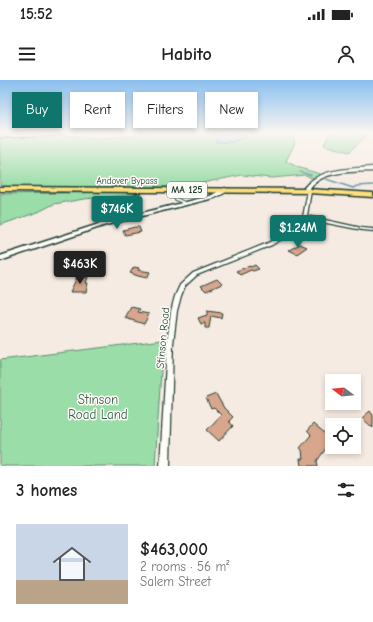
<!DOCTYPE html>
<html lang="en">
<head>
<meta charset="utf-8">
<style>
  :root { --surface:#fff; --page:#f2f2f2; --text:#222; --muted:#767676; --line:#e0e0e0; --accent:#0f766e }
  body { margin:0; font-family:"Comic Neue",sans-serif; background:var(--page); color:var(--text); height:100vh; display:flex; flex-direction:column; font-size:15px; white-space:nowrap }
  * { box-sizing:border-box; margin:0 }
  p { font-size:13px; color:var(--muted) }
  .icon { flex:none; width:22px; height:22px; fill:none; stroke:currentColor; stroke-width:2; stroke-linecap:round; stroke-linejoin:round }
  .map { position:relative; height:386px; overflow:hidden }
  .side { display:flex; flex-direction:column; background:var(--surface); flex:1 }
  .side>* { flex:none }
  .guide { position:absolute; left:12px; top:12px; width:349px; height:36px; display:flex; gap:8px }
  .needle { width:26px; rotate:286deg }
  .buttons { position:absolute; left:325px; top:294px; display:grid; gap:8px }
  .buttons a { display:grid; place-items:center; width:36px; height:36px; border-radius:0px; background:var(--surface); box-shadow:0 2px 6px #0003; font-size:20px }
  .price { position:absolute; translate:-50% -34px; padding:0 9px; border-radius:4px; background:var(--accent); color:#fff; font-size:13px; line-height:26px; filter:drop-shadow(0 1px 2px #0008) }
  .price::after { content:''; position:absolute; left:50%; top:24px; width:12px; height:9px; margin-left:-6px; background:inherit; clip-path:polygon(0 0,100% 0,50% 100%) }
  .price.on { background:#222; color:#fff }
  ul { padding:0; list-style:none }
  li { display:flex; align-items:center; gap:12px; height:100px; padding:0 16px }
  li+li { border-top:1px solid var(--line) }
  li span { display:grid; place-items:center; flex:none; width:112px; height:80px; border-radius:0px; color:#555 }
  li>.icon { margin-inline-start:auto }
  span .icon { width:48px; height:48px; fill:#fffc; stroke-width:1 }
  li b { font-size:17px }
  h2 { display:flex; justify-content:space-between; align-items:center; height:48px; padding:0 16px; font-size:17px }
  .pill { padding:0 14px; border-radius:0px; background:var(--surface); box-shadow:0 2px 6px #0003; font-size:14px; line-height:36px }
  .pill.on { background:var(--accent); color:#fff }
  .status { display:flex; justify-content:space-between; align-items:center; height:28px; padding:0 20px; background:var(--surface); direction:ltr }
  .status svg { height:11px; fill:currentColor }
  header { display:flex; justify-content:space-between; align-items:center; height:52px; padding:0 16px; background:var(--surface); font-size:18px; font-weight:700 }
  .map>svg:first-child { display:block }
  .green { fill:#9adda8; stroke:#5c8d6e; fill-rule:evenodd }
  .water { fill:#9ad0f9; stroke:#6995aa }
  .lines { fill:none; stroke-linecap:round; stroke-linejoin:round }
  .stream { stroke:#6995aa; stroke-width:1.5 }
  .building { fill:#d8a68c; stroke:#1f3d34 }
  .lane-casing { stroke:#1f3d34; stroke-width:4 }
  .street-casing { stroke:#1f3d34; stroke-width:2.5 }
  .secondary-casing { stroke:#1f3d34; stroke-width:3 }
  .primary-casing { stroke:#1f3d34; stroke-width:3 }
  .lane { stroke:#fdfcf7; stroke-width:2 }
  .street { fill:#fdfcf7; fill-rule:evenodd }
  .secondary { fill:#fdfcf7; fill-rule:evenodd }
  .primary { fill:#fedf80; fill-rule:evenodd }
  .labels { text-anchor:middle; dominant-baseline:central; stroke-width:3; stroke-linejoin:round; paint-order:stroke }
  .far-street-label { font-size:9px; fill:#1f3d34; stroke:#fdfcf7 }
  .shield { fill:#fdfcf7; stroke:#62766e; stroke-width:1 }
  .shield-label { font-size:10px; font-weight:bold; fill:#1f3d34 }
  .street-label { font-size:11px; fill:#1f3d34; stroke:#fdfcf7 }
  .near-park-label { font-size:13px; fill:#385d4b; stroke:#fdfcf7 }
</style>
</head>
<body>
<div class="status"><b>15:52</b><svg viewBox="0 0 49 12"><path d="M0 12V9h3v3zM5 12V6h3v6zM10 12V3h3v9zM15 12V0h3v12zM26 1h20v11H26zM47 4h2v5h-2z"/></svg></div>
<header><svg class="icon" aria-label="menu" viewBox="0 0 24 24"><path d="M4 6h16M4 12h16M4 18h16"/></svg>Habito<svg class="icon" aria-label="person" viewBox="0 0 24 24"><circle cx="12" cy="8" r="4"/><path d="M4 21q1-7 8-7t8 7"/></svg></header>
<div class="map">
<svg width="373" height="386" viewBox="0 0 373 386">
  <rect width="100%" height="100%" fill="#f6ebe2"/>
  <filter id="ink" filterUnits="userSpaceOnUse"><feTurbulence type="fractalNoise" baseFrequency=".025" numOctaves="2"/><feDisplacementMap in="SourceGraphic" scale="8" xChannelSelector="R" yChannelSelector="G"/><feConvolveMatrix kernelMatrix="1 2 1 2 8 2 1 2 1" color-interpolation-filters="sRGB"/></filter>
  <g filter="url(#ink)">
    <path class="green" d="M 145,52 L 285,52 L 293,57 L 295,63 L 286,81 L 297,87 L 320,94 L 316,97 L 311,98 L 306,95 L 271,98 L 242,95 L 197,104 L 164,107 L 0,107 L 0,59 L 66,55 L 99,58 L 131,56 ZM 232,53 L 247,57 L 231,62 L 216,62 L 219,56 Z
      M 330,52 L 369,52 L 369,53 L 349,72 L 324,65 Z
      M 120,112 L 140,114 L 84,119 L 54,124 L 38,132 L 0,145 L 0,114 Z
      M 163,260 L 155,386 L 0,386 L 0,280 Z"/>
    <path class="water" d="M 231,53 L 243,54 L 248,57 L 235,60 L 235,62 L 215,61 L 219,56 Z"/>
    <g class="lines">
      <path class="stream" d="M 300,92 L 311,95
        M 326,99 L 353,108 L 357,106 L 373,105"/>
    </g>
    <path class="building" d="M 135,147 L 139,147 L 141,152 L 125,155 L 123,150 Z
      M 300,164 L 307,167 L 297,174 L 289,170 Z
      M 255,185 L 259,189 L 253,191 L 251,190 L 240,195 L 236,191 L 250,186 L 251,187 Z
      M 134,187 L 139,188 L 138,190 L 150,192 L 147,198 L 138,196 L 130,193 Z
      M 77,197 L 88,197 L 86,203 L 88,203 L 86,212 L 70,212 Z
      M 217,199 L 222,204 L 206,211 L 201,206 Z
      M 131,227 L 140,229 L 138,232 L 149,234 L 144,244 L 125,238 Z
      M 207,231 L 222,233 L 221,238 L 211,236 L 209,248 L 205,248 L 205,243 L 201,244 L 198,238 L 207,235 Z
      M 216,314 L 224,328 L 233,337 L 229,341 L 233,346 L 219,361 L 207,350 L 221,335 L 214,328 L 211,329 L 206,318 Z
      M 370,331 L 373,335 L 373,348 L 362,338 Z
      M 313,344 L 327,356 L 326,357 L 331,361 L 317,381 L 318,386 L 301,386 L 300,379 L 303,379 L 302,370 L 300,368 L 311,355 L 307,351 Z"/>
    <g class="lines">
      <defs>
        <path id="lane" d="M 171,110 L 171,114 L 200,114 L 201,110
          M 174,114 L 176,119 L 184,123"/>
        <path id="street" d="M 59,52 L 66,52 L 51,56 L 0,57 L 0,55 L 51,54 Z
          M 308,110 L 311,111 L 307,136 L 362,148 L 373,149 L 373,151 L 362,150 L 306,139 L 297,150 L 272,165 L 197,195 L 185,206 L 181,216 L 177,231 L 173,264 L 170,386 L 160,386 L 167,264 L 171,231 L 175,216 L 180,205 L 193,193 L 268,163 L 293,148 L 303,137 Z"/>
        <path id="secondary" d="M 373,87 L 373,91 C 353,92 323,90 310,108 L 312,111 L 311,112 L 307,112 L 304,108 C 319,88 350,89 373,87 Z
          M 225,108 L 228,110 C 224,114 219,116 214,118 L 106,145 L 0,181 L 0,176 L 102,143 L 210,116 Z"/>
        <path id="primary" d="M 0,107 L 309,109 L 373,113 L 373,117 L 309,113 L 0,111 Z"/>
      </defs>
      <use href="#lane" class="lane-casing"/>
      <use href="#street" class="street-casing"/>
      <use href="#secondary" class="secondary-casing"/>
      <use href="#primary" class="primary-casing"/>
      <use href="#lane" class="lane"/>
      <use href="#street" class="street"/>
      <use href="#secondary" class="secondary"/>
      <use href="#primary" class="primary"/>
    </g>
  </g>
  <linearGradient id="sky" x2="0" y2="1"><stop stop-color="#89bfef"/><stop offset="0.49" stop-color="#fbf6f2"/><stop offset="1" stop-color="#fbf6f2" stop-opacity="0"/></linearGradient>
  <rect width="373" height="107" fill="url(#sky)"/>
  <g class="labels">
    <g class="far-street-label">
      <text x="127" y="101">Andover Bypass</text>
    </g>
    <rect class="shield" x="167" y="102" width="40" height="16" rx="3"/>
    <g class="shield-label">
      <text x="187" y="110">MA 125</text>
    </g>
    <g class="street-label">
      <text transform="translate(163 258) rotate(-85)">Stinson Road</text>
    </g>
    <g class="near-park-label">
      <text x="98" y="319">Stinson<tspan x="98" dy="15">Road Land</tspan></text>
    </g>
  </g>
</svg>
<div class="buttons">
<a><svg class="needle" viewBox="-14 -14 28 28"><path d="M0-13l5 13h-10z" fill="#e53935"/><path d="M0 13l5-13h-10z" fill="#767676"/></svg></a>
<a><svg class="icon" aria-label="locate" viewBox="0 0 24 24"><circle cx="12" cy="12" r="6"/><path d="M12 2v4M12 18v4M2 12h4M18 12h4"/></svg></a>
</div>
<b class="price" style="left:117px;top:150px">$746K</b>
<b class="price" style="left:298px;top:169px">$1.24M</b>
<b class="price on" style="left:80px;top:205px">$463K</b>
<div class="guide">
<a class="pill on">Buy</a>
<a class="pill">Rent</a>
<a class="pill">Filters</a>
<a class="pill">New</a>
</div>
</div>
<section class="side">
<h2>3 homes<svg class="icon" aria-label="filters" viewBox="0 0 24 24"><path d="M4 7h16M4 17h16"/><circle cx="9" cy="7" r="2"/><circle cx="15" cy="17" r="2"/></svg></h2>
<ul>
<li><span style="background:linear-gradient(#c9d6e8 70%,#b9a48a 0)"><svg class="icon" aria-label="home" viewBox="0 0 24 24"><path d="M3 11l9-7 9 7M6 9v11h12V9"/></svg></span><div><b>$463,000</b><p>2 rooms · 56 m²</p><p>Salem Street</p></div></li>
</ul>
</section>
</body>
</html>
